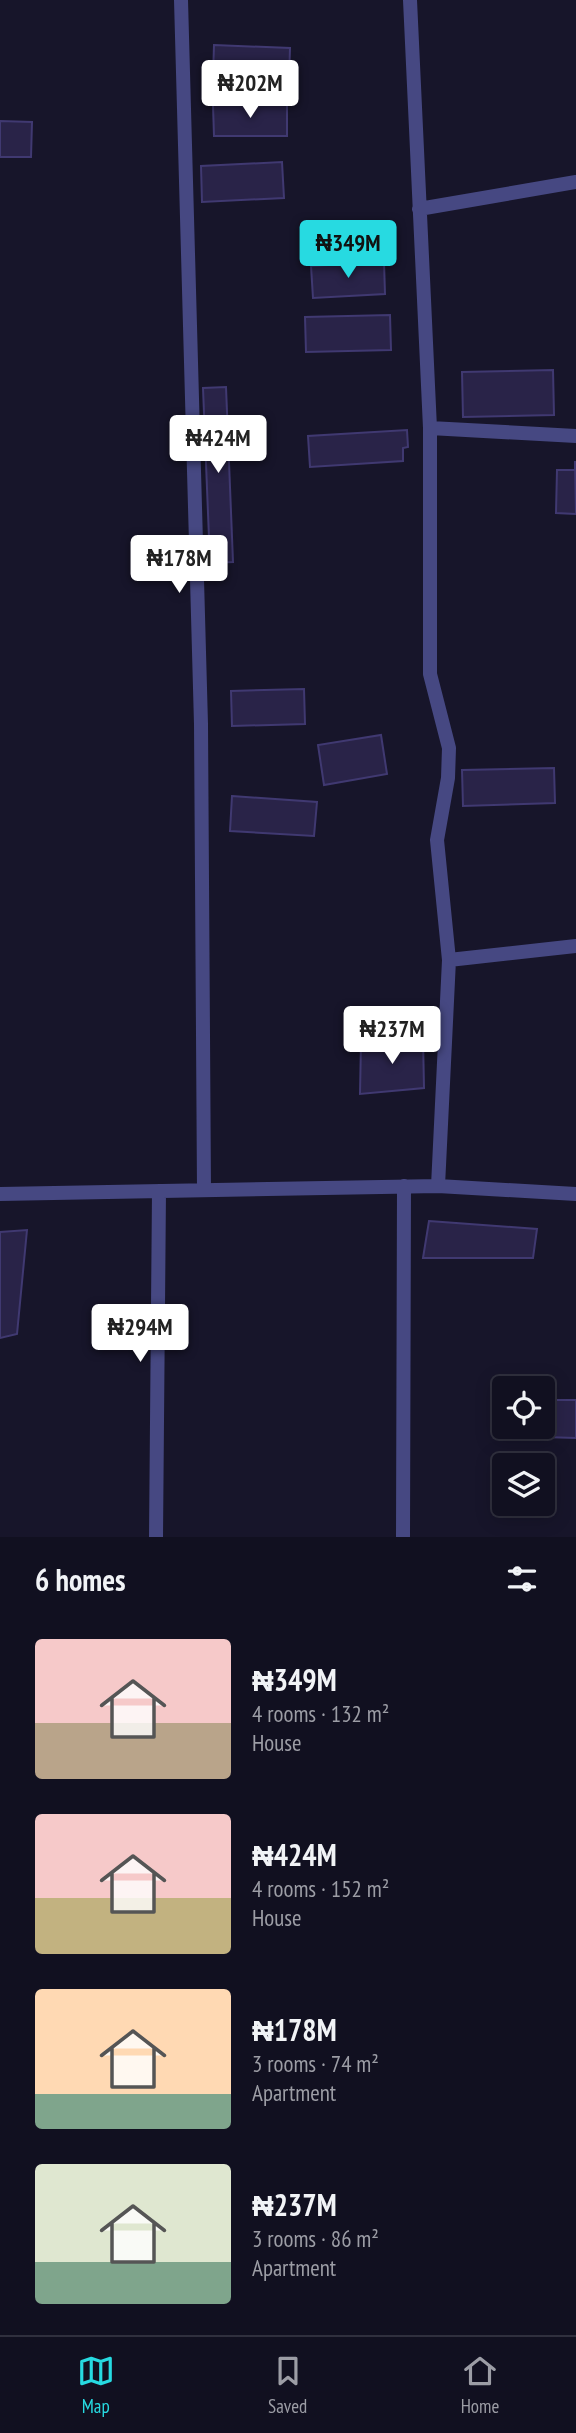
<!DOCTYPE html>
<html lang="en">
<head>
<meta charset="utf-8">
<style>
  :root { --surface:#111020; --page:#1a1929; --text:#f1f3f6; --muted:#9c9da5; --line:#30303e; --accent:#27dae1 }
  body { margin:0; font-family:"PT Sans Narrow",sans-serif; background:var(--page); color:var(--text); height:100vh; display:flex; flex-direction:column; font-size:26px; white-space:nowrap }
  * { box-sizing:border-box; margin:0 }
  p { font-size:23px; color:var(--muted) }
  .icon { flex:none; width:38px; height:38px; fill:none; stroke:currentColor; stroke-width:2; stroke-linecap:round; stroke-linejoin:round }
  .map { position:relative; height:1537px; overflow:hidden }
  .side { display:flex; flex-direction:column; background:var(--surface); flex:1 }
  .side>* { flex:none }
  .controls { position:absolute; left:492px; top:1376px; display:grid; gap:14px }
  .controls a { display:grid; place-items:center; width:63px; height:63px; border-radius:7px; background:var(--surface); box-shadow:0 4px 18px #0003,0 0 0 2px var(--line); font-size:35px }
  .price { position:absolute; translate:-50% -60px; padding:0 16px; border-radius:7px; background:#fff; color:#222; font-size:23px; line-height:46px; filter:drop-shadow(0 2px 4px #0008) }
  .price::after { content:''; position:absolute; left:50%; top:42px; width:21px; height:16px; margin-left:-10px; background:inherit; clip-path:polygon(0 0,100% 0,50% 100%) }
  .price.active { background:var(--accent); color:#111 }
  ul { padding:0; list-style:none }
  li { display:flex; align-items:center; gap:21px; height:175px; padding:0 35px }
  li span { display:grid; place-items:center; flex:none; width:196px; height:140px; border-radius:7px; color:#555 }
  li>.icon { margin-inline-start:auto }
  span .icon { width:84px; height:84px; fill:#fffc; stroke-width:1 }
  li b { font-size:30px }
  h2 { display:flex; justify-content:space-between; align-items:center; height:84px; padding:0 35px; font-size:30px }
  .dock { display:flex; justify-content:space-around; align-items:center; height:98px; border-top:2px solid var(--line); background:var(--surface); font-size:19px; color:var(--muted) }
  .dock a { display:grid; justify-items:center; gap:4px }
  .dock .active { color:var(--accent) }
  .map>svg:first-child { display:block }
  .building { fill:#292348; stroke:#403971; stroke-width:2 }
  .lines { fill:none; stroke-linecap:round; stroke-linejoin:round }
  .street { stroke:#464882; stroke-width:14 }
</style>
</head>
<body>
<div class="map">
<svg width="576" height="1537" viewBox="0 0 576 1537">
  <rect width="100%" height="100%" fill="#17152a"/>
  <path class="building" d="M 214,45 L 290,48 L 289,80 L 213,77 Z
    M 213,105 L 287,105 L 287,136 L 214,136 Z
    M 0,121 L 32,122 L 31,157 L 0,157 Z
    M 282,162 L 284,198 L 202,202 L 201,166 Z
    M 384,262 L 385,294 L 313,298 L 311,266 Z
    M 390,315 L 391,350 L 306,352 L 305,317 Z
    M 553,370 L 554,415 L 463,417 L 462,372 Z
    M 226,387 L 233,562 L 210,563 L 203,388 Z
    M 407,430 L 408,447 L 403,448 L 403,461 L 310,467 L 308,436 Z
    M 575,461 L 576,514 L 556,513 L 557,470 L 575,470 Z
    M 304,689 L 305,724 L 232,726 L 231,691 Z
    M 381,735 L 387,774 L 324,785 L 318,745 Z
    M 554,768 L 555,803 L 463,806 L 462,770 Z
    M 232,796 L 317,802 L 314,836 L 230,831 Z
    M 423,1038 L 424,1088 L 360,1094 L 361,1042 Z
    M 429,1221 L 537,1229 L 533,1258 L 423,1258 Z
    M 27,1230 L 17,1334 L 0,1338 L 0,1232 Z
    M 545,1400 L 576,1400 L 576,1438 L 544,1437 Z"/>
  <g class="lines">
    <path class="street" d="M 181,0 L 201,724 L 204,1190
      M 410,0 L 430,428 L 430,674 L 449,748 L 448,778 L 437,840 L 449,960
      M 419,209 L 576,182
      M 430,428 L 576,436
      M 438,1186 L 449,960 L 576,946
      M 0,1194 L 438,1186 L 576,1194
      M 156,1537 L 159,1191
      M 403,1537 L 404,1186"/>
  </g>
</svg>
<div class="controls">
<a><svg class="icon" aria-label="locate" viewBox="0 0 24 24"><circle cx="12" cy="12" r="6"/><path d="M12 2v4M12 18v4M2 12h4M18 12h4"/></svg></a>
<a><svg class="icon" aria-label="layers" viewBox="0 0 24 24"><path d="M12 4l9 5-9 5-9-5zM3 14l9 5 9-5"/></svg></a>
</div>
<b class="price" style="left:250px;top:120px">₦202M</b>
<b class="price active" style="left:348px;top:280px">₦349M</b>
<b class="price" style="left:218px;top:475px">₦424M</b>
<b class="price" style="left:179px;top:595px">₦178M</b>
<b class="price" style="left:392px;top:1066px">₦237M</b>
<b class="price" style="left:140px;top:1364px">₦294M</b>
</div>
<section class="side">
<h2>6 homes<svg class="icon" aria-label="filters" viewBox="0 0 24 24"><path d="M4 7h16M4 17h16"/><circle cx="9" cy="7" r="2"/><circle cx="15" cy="17" r="2"/></svg></h2>
<ul>
<li><span style="background:linear-gradient(#f6c9c9 60%,#b9a48a 0)"><svg class="icon" aria-label="home" viewBox="0 0 24 24"><path d="M3 11l9-7 9 7M6 9v11h12V9"/></svg></span><div><b>₦349M</b><p>4 rooms · 132 m²</p><p>House</p></div></li>
<li><span style="background:linear-gradient(#f6c9c9 60%,#c2b280 0)"><svg class="icon" aria-label="home" viewBox="0 0 24 24"><path d="M3 11l9-7 9 7M6 9v11h12V9"/></svg></span><div><b>₦424M</b><p>4 rooms · 152 m²</p><p>House</p></div></li>
<li><span style="background:linear-gradient(#ffd9b3 75%,#7fa58c 0)"><svg class="icon" aria-label="home" viewBox="0 0 24 24"><path d="M3 11l9-7 9 7M6 9v11h12V9"/></svg></span><div><b>₦178M</b><p>3 rooms · 74 m²</p><p>Apartment</p></div></li>
<li><span style="background:linear-gradient(#dfe7d0 70%,#7fa58c 0)"><svg class="icon" aria-label="home" viewBox="0 0 24 24"><path d="M3 11l9-7 9 7M6 9v11h12V9"/></svg></span><div><b>₦237M</b><p>3 rooms · 86 m²</p><p>Apartment</p></div></li>
</ul>
</section>
<nav class="dock">
<a class="active"><svg class="icon" aria-label="map" viewBox="0 0 24 24"><path d="M3 6l6-2 6 2 6-2v14l-6 2-6-2-6 2zM9 4v14M15 6v14"/></svg>Map</a>
<a><svg class="icon" aria-label="saved" viewBox="0 0 24 24"><path d="M7 4h10v16l-5-4-5 4z"/></svg>Saved</a>
<a><svg class="icon" aria-label="home" viewBox="0 0 24 24"><path d="M3 11l9-7 9 7M6 9v11h12V9"/></svg>Home</a>
</nav>
</body>
</html>
